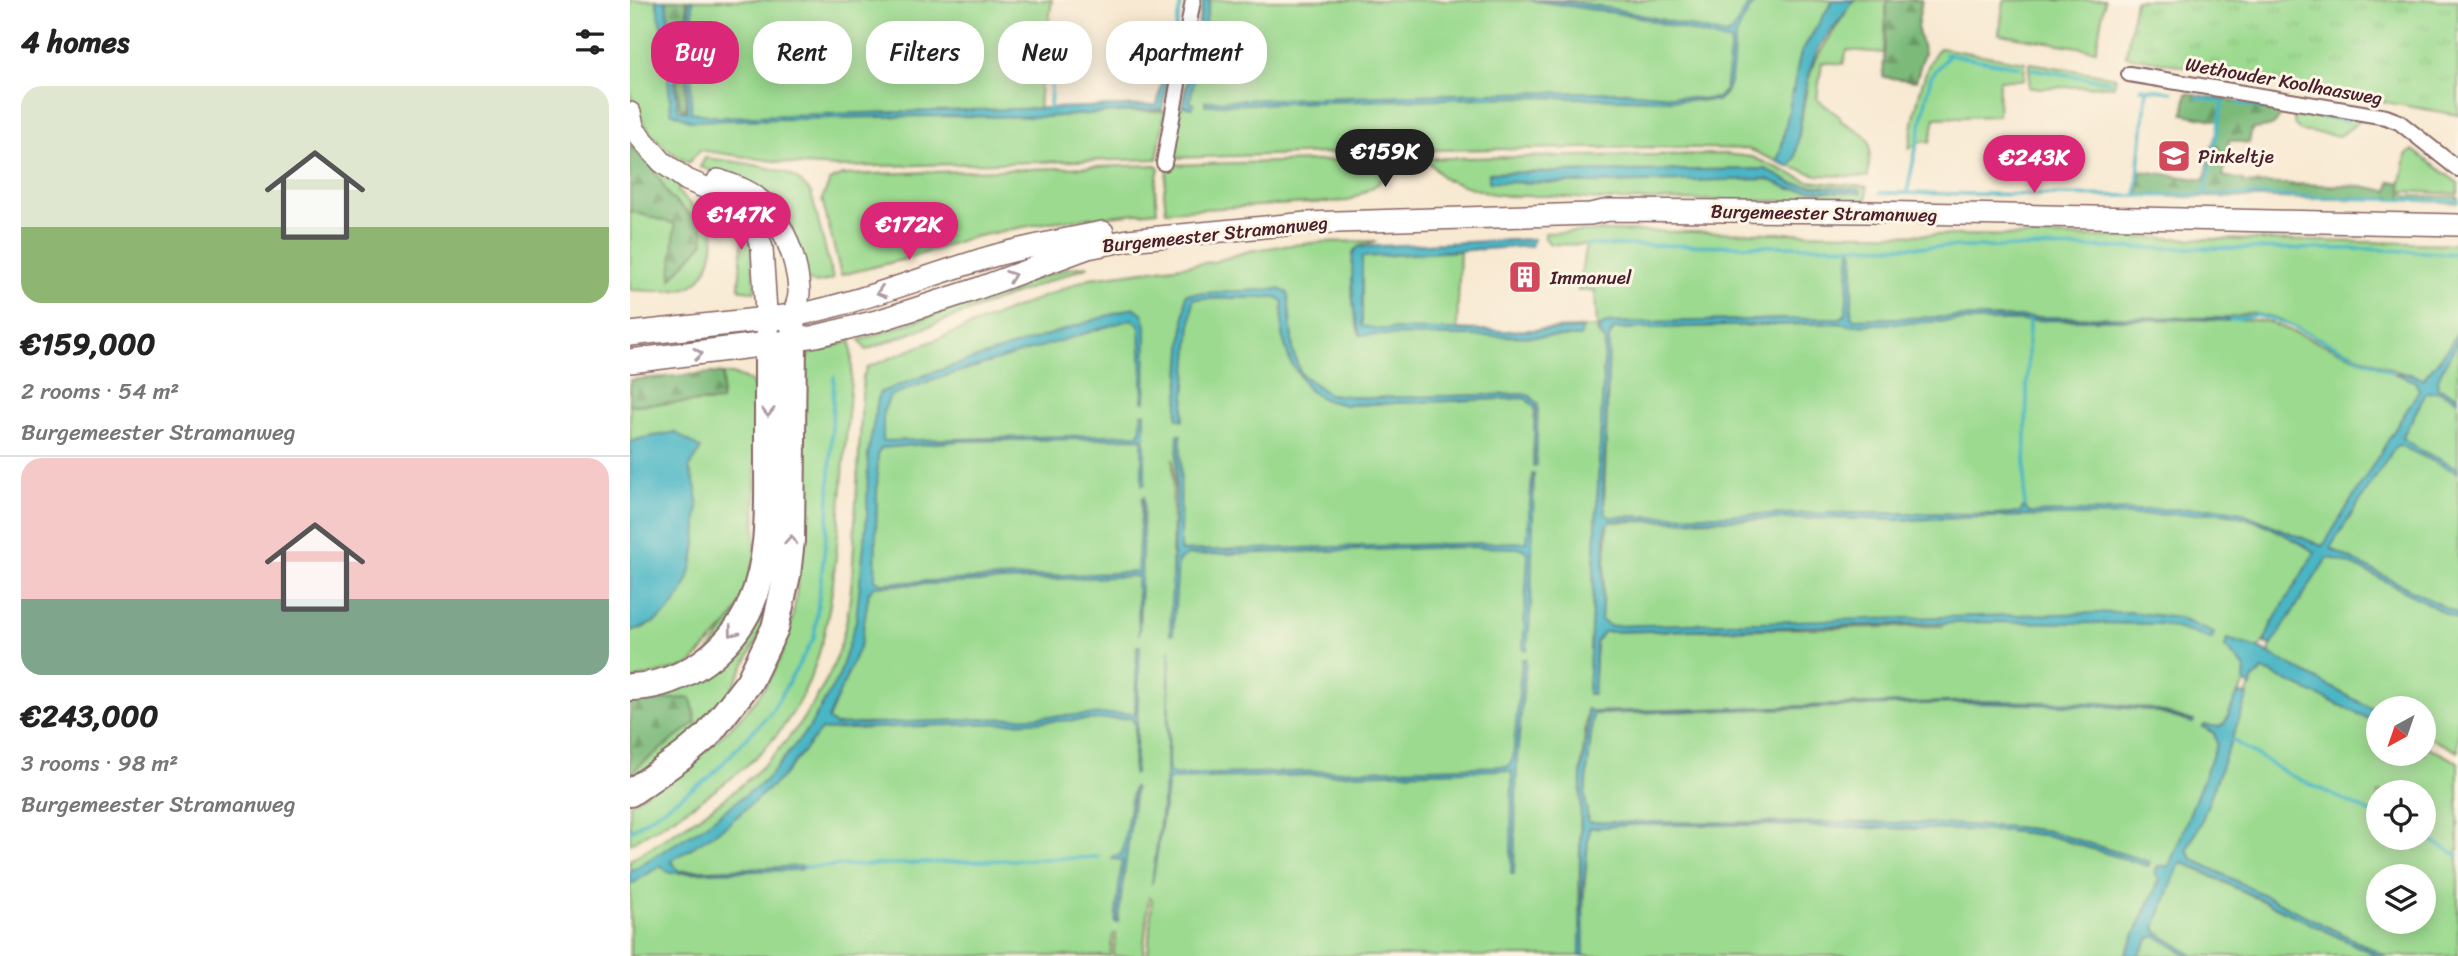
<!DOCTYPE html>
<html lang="en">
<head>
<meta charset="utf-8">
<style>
  :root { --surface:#fff; --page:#f6f6f6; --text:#222; --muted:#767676; --line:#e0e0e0; --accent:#db2777 }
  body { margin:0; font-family:Sriracha,sans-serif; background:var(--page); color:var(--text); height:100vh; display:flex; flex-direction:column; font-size:26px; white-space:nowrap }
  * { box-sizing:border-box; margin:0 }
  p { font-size:23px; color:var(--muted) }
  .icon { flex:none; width:38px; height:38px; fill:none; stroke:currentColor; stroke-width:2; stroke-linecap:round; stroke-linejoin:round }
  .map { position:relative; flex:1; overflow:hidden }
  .drawer { display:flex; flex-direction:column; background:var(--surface); width:630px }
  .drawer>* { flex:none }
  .top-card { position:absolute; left:21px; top:21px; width:665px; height:63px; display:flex; gap:14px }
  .needle { width:46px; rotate:220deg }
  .tools { position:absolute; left:1736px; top:696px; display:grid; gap:14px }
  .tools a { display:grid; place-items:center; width:70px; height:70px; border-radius:50%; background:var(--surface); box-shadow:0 4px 18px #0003; font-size:35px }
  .price { position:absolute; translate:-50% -60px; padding:0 16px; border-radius:24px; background:var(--accent); color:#fff; font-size:23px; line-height:46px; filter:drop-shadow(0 2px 4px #0008) }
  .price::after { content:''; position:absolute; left:50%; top:42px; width:21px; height:16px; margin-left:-10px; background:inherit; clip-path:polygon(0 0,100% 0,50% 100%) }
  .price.active { background:#222; color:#fff }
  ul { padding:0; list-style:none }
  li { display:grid; align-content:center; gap:14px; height:371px; padding:0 21px }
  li+li { border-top:2px solid var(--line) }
  li span { display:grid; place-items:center; height:217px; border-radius:21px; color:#555 }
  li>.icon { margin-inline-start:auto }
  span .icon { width:126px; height:126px; fill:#fffc; stroke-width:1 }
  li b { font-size:30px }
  h2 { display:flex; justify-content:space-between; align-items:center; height:84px; padding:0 21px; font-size:30px }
  .pill { padding:0 24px; border-radius:28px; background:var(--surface); box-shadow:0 4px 18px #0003; font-size:24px; line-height:63px }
  .pill.active { background:var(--accent); color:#fff }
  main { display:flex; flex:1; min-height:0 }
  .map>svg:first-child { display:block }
  .green { fill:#9bda8f; stroke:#727c5d; stroke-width:2; fill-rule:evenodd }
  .forest { fill:url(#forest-firs); stroke:#636c52; stroke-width:2 }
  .park { fill:url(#park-tufts); stroke:#727c5d; stroke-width:2 }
  .water { fill:#49b6c5; stroke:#4a6a78; stroke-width:2 }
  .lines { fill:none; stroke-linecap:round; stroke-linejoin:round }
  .stream { stroke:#49b6c5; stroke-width:3.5 }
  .street-casing { stroke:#876665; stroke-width:18 }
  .secondary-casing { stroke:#876665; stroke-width:24 }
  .primary-casing { stroke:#876665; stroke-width:26 }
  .highway-casing { stroke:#876665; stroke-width:30 }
  .street { stroke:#fff; stroke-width:14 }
  .secondary { stroke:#fff; stroke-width:21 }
  .primary { stroke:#fff; stroke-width:23 }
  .highway { stroke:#fff; stroke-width:26 }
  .oneway { stroke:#ae9aa0 }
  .labels { text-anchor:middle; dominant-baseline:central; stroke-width:6; stroke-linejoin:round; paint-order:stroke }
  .street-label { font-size:19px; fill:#4a1f2b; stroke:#fcf5e5 }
  .poi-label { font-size:19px; fill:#4a1f2b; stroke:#fcf5e5; text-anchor:start }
</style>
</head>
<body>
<main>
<section class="drawer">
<h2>4 homes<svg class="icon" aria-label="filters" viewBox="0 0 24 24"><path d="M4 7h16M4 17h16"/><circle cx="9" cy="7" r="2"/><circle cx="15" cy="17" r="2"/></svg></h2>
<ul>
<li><span style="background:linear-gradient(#dfe7d0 65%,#8fb573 0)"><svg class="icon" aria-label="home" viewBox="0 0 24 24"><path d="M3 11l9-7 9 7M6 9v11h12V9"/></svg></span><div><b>€159,000</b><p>2 rooms · 54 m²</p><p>Burgemeester Stramanweg</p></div></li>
<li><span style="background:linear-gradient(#f6c9c9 65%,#7fa58c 0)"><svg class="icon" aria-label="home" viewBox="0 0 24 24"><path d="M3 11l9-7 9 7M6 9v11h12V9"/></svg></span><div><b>€243,000</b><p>3 rooms · 98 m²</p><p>Burgemeester Stramanweg</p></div></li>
</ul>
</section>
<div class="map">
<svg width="1828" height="956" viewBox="0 0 1828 956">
  <defs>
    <pattern id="forest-firs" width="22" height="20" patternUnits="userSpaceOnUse" patternTransform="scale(1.75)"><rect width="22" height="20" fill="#7cba7a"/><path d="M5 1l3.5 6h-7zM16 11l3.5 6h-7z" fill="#689764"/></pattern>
    <pattern id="park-tufts" width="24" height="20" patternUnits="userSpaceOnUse" patternTransform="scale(1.75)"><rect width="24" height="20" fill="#9bda8f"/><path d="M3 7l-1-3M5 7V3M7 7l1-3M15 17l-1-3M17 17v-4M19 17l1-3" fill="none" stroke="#87bb7c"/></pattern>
  </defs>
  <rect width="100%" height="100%" fill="#fcf5e5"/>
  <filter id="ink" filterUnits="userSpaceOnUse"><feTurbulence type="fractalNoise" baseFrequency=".0143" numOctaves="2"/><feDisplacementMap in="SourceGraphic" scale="14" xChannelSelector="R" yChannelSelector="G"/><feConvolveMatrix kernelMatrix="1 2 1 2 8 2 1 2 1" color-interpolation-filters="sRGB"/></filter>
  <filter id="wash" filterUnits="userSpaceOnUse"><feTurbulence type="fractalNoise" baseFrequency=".00686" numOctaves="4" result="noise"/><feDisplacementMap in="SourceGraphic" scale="28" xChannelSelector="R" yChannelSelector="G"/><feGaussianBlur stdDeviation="1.57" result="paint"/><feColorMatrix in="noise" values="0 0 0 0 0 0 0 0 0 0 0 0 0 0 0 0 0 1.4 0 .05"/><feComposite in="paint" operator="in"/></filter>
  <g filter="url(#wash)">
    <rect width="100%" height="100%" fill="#f8e9d2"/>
    <path class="green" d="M 0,0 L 36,0 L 50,106 L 56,110 L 57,0 L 422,0 L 419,21 L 414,29 L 409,112 L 535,111 L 527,159 L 210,167 L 170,165 L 70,150 L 58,163 C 30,147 9,124 0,93 Z
      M 573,0 L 1203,0 L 1171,53 L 1150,154 L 1146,161 L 1118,149 L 1024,147 L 799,150 L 541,158 Z
      M 1224,0 L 1257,0 L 1254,53 L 1217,50 L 1213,64 L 1192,62 L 1187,99 L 1210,117 L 1211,121 C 1247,140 1240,138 1238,177 L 1187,175 L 1160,167 L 1165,159 L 1178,81 L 1185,60 Z
      M 1374,0 L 1475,0 L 1466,50 L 1369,34 Z
      M 1310,48 L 1395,62 L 1394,80 L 1369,80 L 1368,116 L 1305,118 L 1300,142 L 1293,141 L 1279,149 C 1282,126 1293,61 1310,48 Z
      M 1400,63 L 1486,77 L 1484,86 L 1399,88 Z
      M 1669,110 L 1731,120 L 1710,136 L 1670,131 L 1664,124 L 1664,116 Z
      M 0,126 L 50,184 L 48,192 L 83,226 C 86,246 80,275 61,286 C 45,294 17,290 0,290 Z
      M 1783,150 L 1828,183 L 1828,194 L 1774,191 L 1776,196 L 1828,197 L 1828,203 L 1772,200 L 1771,183 L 1776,155 Z
      M 1095,154 L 1122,157 L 1178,181 L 1237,187 L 1237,198 L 1232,201 L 971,200 L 921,196 L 878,196 L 858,193 L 814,179 L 798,161 L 790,162 L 789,167 L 760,167 L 760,159 ZM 1134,169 L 1163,184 L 1231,190 L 1161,189 L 1137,179 L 968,183 L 860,182 L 860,173 Z
      M 75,158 C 96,160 148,167 164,177 C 171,181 176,187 181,193 L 203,279 C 192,282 183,286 174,278 L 112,181 L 70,167 Z
      M 756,159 L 755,174 L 748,184 L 718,201 L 536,211 L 534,192 L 538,165 Z
      M 526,165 L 529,168 L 525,187 L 527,211 L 420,222 L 378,230 L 339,238 L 280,258 L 211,275 L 192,199 L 200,181 L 212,175 Z
      M 113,228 L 121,242 L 125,291 L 111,290 L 109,287 Z
      M 979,231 L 1483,237 L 1828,244 L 1828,331 L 1818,349 L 1793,379 L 1761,369 L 1687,338 L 1651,320 L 1623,313 L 1598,318 L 1329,317 L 1224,319 L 1221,317 L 1224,253 L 1221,248 L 1216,314 L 1210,318 L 976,323 L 967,327 L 968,334 L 975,341 L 958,693 L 963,693 L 966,642 L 973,632 L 1313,626 L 980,626 L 971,620 L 978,522 L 1206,518 L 1272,520 L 1364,517 L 1364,514 L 1208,513 L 980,517 L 974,514 L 979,337 L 984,329 L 1211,323 L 1216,325 L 1328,321 L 1563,319 C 1588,320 1614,317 1639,322 L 1794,385 L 1828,339 L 1828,471 L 1811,464 L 1828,473 L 1828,752 L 1794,735 L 1794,709 L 1748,709 L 1748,712 L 1638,656 L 1641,646 L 1696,558 C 1682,574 1667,589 1654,605 C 1644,618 1639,639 1628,648 L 1597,639 L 1595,647 L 1615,668 L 1614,683 L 1595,723 L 1589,727 L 1574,725 L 1573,727 L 1584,733 L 1587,744 L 1539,867 L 1528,866 L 1530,879 L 1495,956 L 518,956 L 522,899 L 519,897 L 513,956 L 483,956 L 486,934 L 483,934 L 480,956 L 0,956 L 0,885 L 30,866 L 39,872 L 35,861 L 0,882 L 0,860 C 42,834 85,809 122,776 C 153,749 181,712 199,675 C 222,628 223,570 225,519 C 228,471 231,424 233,376 L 238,367 L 460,278 L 583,262 L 619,251 L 644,247 L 691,242 L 746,241 L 728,247 L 723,252 L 731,321 L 732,257 L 830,251 L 827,329 L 875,331 L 967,327 L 965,290 L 948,291 L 956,245 L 920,244 L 915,238 L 915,233 ZM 658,294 L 663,352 L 671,374 L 698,394 L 738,398 L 898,394 L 908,404 L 903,465 L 905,407 L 895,398 L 715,405 L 696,400 L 679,390 L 660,361 L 652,334 L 653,301 L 646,297 L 563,299 ZM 543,458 L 549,551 L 828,545 L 864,546 L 558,555 L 548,561 L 542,577 ZM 1239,706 L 963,714 L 955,796 L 958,822 L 1284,823 L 1384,827 L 1418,831 L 1519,862 L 1518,866 L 1420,836 L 1378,831 L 1136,825 L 998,825 L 959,828 L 953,908 L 949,912 L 951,775 L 957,709 L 964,712 Z
      M 459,266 L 236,350 L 230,340 L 438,268 Z
      M 221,341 L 222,367 C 218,414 214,462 210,510 C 202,600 198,690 127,756 C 89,792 44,817 0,844 L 0,804 C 49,769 102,737 136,685 C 172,629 169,561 171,498 C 172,452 173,406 175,359 L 182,353 Z
      M 93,374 L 102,374 L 122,382 L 126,393 L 125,556 L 109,612 L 59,666 L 0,680 L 0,631 L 12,629 L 67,494 L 45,432 C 31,436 12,436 0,443 L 0,405 L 91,401 Z
      M 145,555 L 136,624 L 90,711 L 0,786 L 0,697 L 56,686 Z
      M 1633,669 L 1748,723 L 1748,754 L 1794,754 L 1794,745 L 1828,762 L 1828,956 L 1756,956 L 1562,859 L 1557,849 L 1571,822 L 1622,680 ZM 1748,793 L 1794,793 L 1794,838 L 1748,838 ZM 1748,877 L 1794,877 L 1794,922 L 1748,922 Z
      M 1553,861 L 1564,868 L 1748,956 L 1564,956 L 1527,932 L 1525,927 L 1549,865 Z
      M 1526,936 L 1559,956 L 1508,956 L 1520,938 Z"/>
    <path class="forest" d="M 36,0 L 57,0 L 56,111 L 50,106 Z
      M 1257,0 L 1292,0 L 1287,27 L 1294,53 L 1286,81 L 1253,77 Z
      M 1557,93 L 1649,109 C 1650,128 1638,128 1622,129 L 1619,143 L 1599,140 L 1593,176 L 1613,180 L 1613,183 L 1732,186 L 1758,191 L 1760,181 L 1771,183 L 1772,200 L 1509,196 L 1511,171 L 1575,180 L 1580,154 L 1590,121 L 1553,114 Z
      M 0,146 L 24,169 L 40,197 L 72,225 L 74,242 L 41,279 L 45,224 L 0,211 Z
      M 81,373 L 93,374 L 91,401 L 0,405 L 0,380 Z
      M 61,698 L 66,722 L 0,773 L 0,701 Z"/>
    <path class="park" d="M 1505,0 L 1828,0 L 1828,115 L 1496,56 Z"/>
    <path class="water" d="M 26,0 L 36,0 L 48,109 L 57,112 L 59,0 L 63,0 L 61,112 L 89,117 L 527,105 L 537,59 L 542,59 L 532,109 L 416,117 L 296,116 L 61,121 L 41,112 L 36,53 Z
      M 573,0 L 580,0 L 560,101 L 564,104 L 562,108 L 553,106 Z
      M 900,0 C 966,0 1031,20 1095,35 L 1102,32 L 1121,0 L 1127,0 C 1118,12 1109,25 1105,40 C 1101,57 1106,94 1086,101 L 899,97 L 575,105 L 575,101 L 857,93 L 996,92 L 1075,99 L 1087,98 L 1095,91 L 1101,42 L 1004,16 Z
      M 1203,0 L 1224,0 C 1214,17 1199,31 1189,48 C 1173,77 1171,125 1165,159 L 1160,167 L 1146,161 L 1150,154 L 1168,65 L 1171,53 Z
      M 1135,169 L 1163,184 L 1231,190 L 1231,193 L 1161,189 L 1137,179 L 968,183 L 859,182 L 859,173 Z
      M 904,239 L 901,246 L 732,257 L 732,326 L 748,329 L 875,331 L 953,329 L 950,337 L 730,335 C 721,308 721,280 723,252 L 728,247 Z
      M 1220,247 L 1224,253 L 1221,316 L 1224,319 L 1329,317 L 1598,318 L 1598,321 L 1563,319 L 1328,321 L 1216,325 L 1211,323 L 984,329 L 979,337 L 973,495 L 975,514 L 980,517 L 1208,513 L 1364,514 L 1390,513 L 1394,506 L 1399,513 L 1586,508 L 1608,511 L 1692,546 L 1695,543 L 1789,390 L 1785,381 L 1763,373 L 1781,374 L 1793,379 L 1818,349 L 1828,331 C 1828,353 1808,366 1807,387 L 1828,396 L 1828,400 L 1808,391 L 1796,393 L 1772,438 L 1790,450 L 1828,468 L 1828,473 L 1769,445 L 1765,447 L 1700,548 L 1828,614 L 1828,620 C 1802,607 1720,558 1697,558 L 1641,646 L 1634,644 L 1641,625 L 1685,552 C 1650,531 1610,507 1568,514 L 1358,517 L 1272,520 L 1206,518 L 982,521 L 976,525 L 971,620 L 980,626 L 1501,612 L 1548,618 L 1584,633 L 1582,639 L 1532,624 L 1361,622 L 973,632 L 966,642 L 963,694 L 958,694 L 975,341 L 968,330 L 976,323 L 1210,318 L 1216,314 Z
      M 649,289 L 658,293 L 663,352 L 671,374 L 698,394 L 738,398 L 898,394 L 908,404 L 906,466 L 903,466 L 905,407 L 895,398 L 715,405 L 695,400 L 679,390 L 660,361 L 652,334 L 653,301 L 646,297 L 563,299 L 553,420 L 547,418 L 556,294 Z
      M 504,307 L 513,314 L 516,326 L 515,402 L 513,402 L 510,326 L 502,319 L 302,380 L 260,396 L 253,412 L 253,441 L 510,434 L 512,413 L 515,413 L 515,484 L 512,485 L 512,438 L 330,441 L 252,448 L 248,453 L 245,580 L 252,583 L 507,572 L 512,498 L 514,497 L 509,635 L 507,576 L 244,586 L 239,592 L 231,643 L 198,719 L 205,725 L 505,713 L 507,646 L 510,646 L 505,774 L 503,774 L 505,726 L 502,718 L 191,730 L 152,777 L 96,826 L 41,861 L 49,871 L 180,866 L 169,870 L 40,873 L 30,866 L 0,885 L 0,871 L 71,828 L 137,779 L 179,728 L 209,676 L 226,621 L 237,515 L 238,454 L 249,393 L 301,373 Z
      M 45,432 L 71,449 L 59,468 C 62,477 66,486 67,494 C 69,503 67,513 67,521 C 67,568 53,621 0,631 L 0,443 C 11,436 31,436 45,432 Z
      M 548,434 L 551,435 L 550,551 L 897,542 L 902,474 L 904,474 L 901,603 L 897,650 L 893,649 L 898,553 L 891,548 L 834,547 L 558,555 L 548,561 L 543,634 L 540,634 Z
      M 1597,639 L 1628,648 L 1748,712 L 1748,723 L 1633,670 L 1622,680 L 1621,687 L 1614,683 L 1615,668 L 1595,647 Z
      M 540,648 L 538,762 L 539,772 L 544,775 L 878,766 L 883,759 L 892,659 L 896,659 L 887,758 L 884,874 L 881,874 L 882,772 L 874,770 L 541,779 L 538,782 L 522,884 L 536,775 Z
      M 1608,693 L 1618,695 L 1571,822 L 1557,849 L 1562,859 L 1756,956 L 1748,956 L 1553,862 L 1549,865 L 1525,927 L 1527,932 L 1564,956 L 1559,956 L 1526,936 L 1520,938 L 1508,956 L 1495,956 L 1530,880 L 1525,873 L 1528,866 L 1539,866 L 1587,744 L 1584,733 L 1573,727 L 1574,725 L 1589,727 L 1595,723 Z
      M 1354,701 L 1472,703 L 1521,709 L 1564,721 L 1563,723 L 1519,710 L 1473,706 L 1395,704 L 1327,703 L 963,714 L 955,796 L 958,822 L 1284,823 L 1384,827 L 1418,831 L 1520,862 L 1518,866 L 1420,836 L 1378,831 L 1136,825 L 998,825 L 959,828 L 953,894 L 954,956 L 950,956 L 951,775 L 958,724 L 957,709 L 964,712 Z
      M 503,787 L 505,788 L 488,922 L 485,922 L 492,860 L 482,859 L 483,856 L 492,854 Z"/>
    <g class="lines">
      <path class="stream" d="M 1315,54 L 1390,67
        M 539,59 L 552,0
        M 1403,69 L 1480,82
        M 1511,88 L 1542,92
        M 1568,97 L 1593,102 L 1575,194
        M 1608,103 L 1634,109
        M 420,109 L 421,87
        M 1678,115 L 1717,121
        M 1277,192 L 1301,76 L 1319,55
        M 1250,193 L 1506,196 L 1575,194 L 1828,201
        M 1506,196 L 1517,89
        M 956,245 L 1737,249 L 1828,254
        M 1600,320 L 1626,315 L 1655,323 L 1763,373
        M 1394,506 L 1399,319
        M 1602,740 L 1656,773 L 1748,816
        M 0,831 L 80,777 L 142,711 L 184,638 L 198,520 L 204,377
        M 1794,837 L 1828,855
        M 174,867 L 469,857"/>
    </g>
  </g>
  <g filter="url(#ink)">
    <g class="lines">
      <defs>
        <path id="street" d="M 1499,74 L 1756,117 L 1769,122 L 1828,169
          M 534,163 L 563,0"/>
        <path id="secondary" d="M 0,113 L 4,130 L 32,162 L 57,180 L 102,199 L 114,211 L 125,228 L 132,248 L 138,344 L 186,336 L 247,321 L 341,291 L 458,248 L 498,240 L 677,223 L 960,214 L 979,210 L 1239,212 L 1828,225
          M 88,180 C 102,185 116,189 127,198 C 152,217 167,259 169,290 C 170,298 165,308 163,316 C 231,302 296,276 363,256 C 399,246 436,239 473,232"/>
        <path id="primary" d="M 0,334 L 163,316 L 163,340
          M 0,361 L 138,344"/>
        <path id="highway" d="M 0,687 C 23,687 46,679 66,667 C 89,653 111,629 121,604 C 141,558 138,505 138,456 C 138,419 138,381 138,344
          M 0,793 L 53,756 L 77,736 L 119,682 L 145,628 L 157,575 L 161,540 L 163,340"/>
      </defs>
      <use href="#street" class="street-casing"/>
      <use href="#secondary" class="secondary-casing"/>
      <use href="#primary" class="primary-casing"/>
      <use href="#highway" class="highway-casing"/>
      <use href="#street" class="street"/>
      <use href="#secondary" class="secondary"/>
      <use href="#primary" class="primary"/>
      <use href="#highway" class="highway"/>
    </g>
    <defs><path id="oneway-chevron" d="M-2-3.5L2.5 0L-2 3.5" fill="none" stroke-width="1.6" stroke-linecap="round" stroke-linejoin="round" transform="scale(1.75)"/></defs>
    <g class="oneway">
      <use href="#oneway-chevron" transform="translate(381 276) rotate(-20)"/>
      <use href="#oneway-chevron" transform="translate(251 292) rotate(163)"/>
      <use href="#oneway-chevron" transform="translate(68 354) rotate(-6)"/>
      <use href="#oneway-chevron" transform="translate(138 412) rotate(90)"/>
      <use href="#oneway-chevron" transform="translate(161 540) rotate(-86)"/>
      <use href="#oneway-chevron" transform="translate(103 632) rotate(127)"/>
    </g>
  </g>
  <defs>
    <symbol id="school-square" viewBox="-11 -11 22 22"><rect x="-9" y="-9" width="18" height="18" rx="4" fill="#d1495b" stroke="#fcf5e5"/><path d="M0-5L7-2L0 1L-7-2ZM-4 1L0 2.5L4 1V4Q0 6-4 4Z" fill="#fff"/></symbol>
    <symbol id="building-square" viewBox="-11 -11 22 22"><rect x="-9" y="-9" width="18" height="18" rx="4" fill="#d1495b" stroke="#fcf5e5"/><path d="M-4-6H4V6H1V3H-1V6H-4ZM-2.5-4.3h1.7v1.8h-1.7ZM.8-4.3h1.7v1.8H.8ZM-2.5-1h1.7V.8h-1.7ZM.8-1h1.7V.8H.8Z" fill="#fff"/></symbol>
  </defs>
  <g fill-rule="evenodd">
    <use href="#school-square" x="1525" y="137" width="38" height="38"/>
    <use href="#building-square" x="876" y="258" width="38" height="38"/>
  </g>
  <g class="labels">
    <g class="street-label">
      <text transform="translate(1654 81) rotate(10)">Wethouder Koolhaasweg</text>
      <text transform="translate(1194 213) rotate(1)">Burgemeester Stramanweg</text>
      <text transform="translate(585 234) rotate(-6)">Burgemeester Stramanweg</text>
    </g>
    <g class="poi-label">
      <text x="1568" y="156">Pinkeltje</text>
      <text x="920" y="277">Immanuel</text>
    </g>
  </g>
</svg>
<div class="tools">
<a><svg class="needle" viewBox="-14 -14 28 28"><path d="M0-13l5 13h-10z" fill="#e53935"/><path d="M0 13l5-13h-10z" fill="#767676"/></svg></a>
<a><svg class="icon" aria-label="locate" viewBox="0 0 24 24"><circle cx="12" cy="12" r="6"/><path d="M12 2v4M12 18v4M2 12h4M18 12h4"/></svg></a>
<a><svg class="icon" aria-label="layers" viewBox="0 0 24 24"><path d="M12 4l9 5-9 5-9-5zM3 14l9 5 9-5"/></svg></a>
</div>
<b class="price active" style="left:755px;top:189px">€159K</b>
<b class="price" style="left:1404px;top:195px">€243K</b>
<b class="price" style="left:111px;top:252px">€147K</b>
<b class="price" style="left:279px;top:262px">€172K</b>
<div class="top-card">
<a class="pill active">Buy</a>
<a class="pill">Rent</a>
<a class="pill">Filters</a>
<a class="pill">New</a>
<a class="pill">Apartment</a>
</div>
</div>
</main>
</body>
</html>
